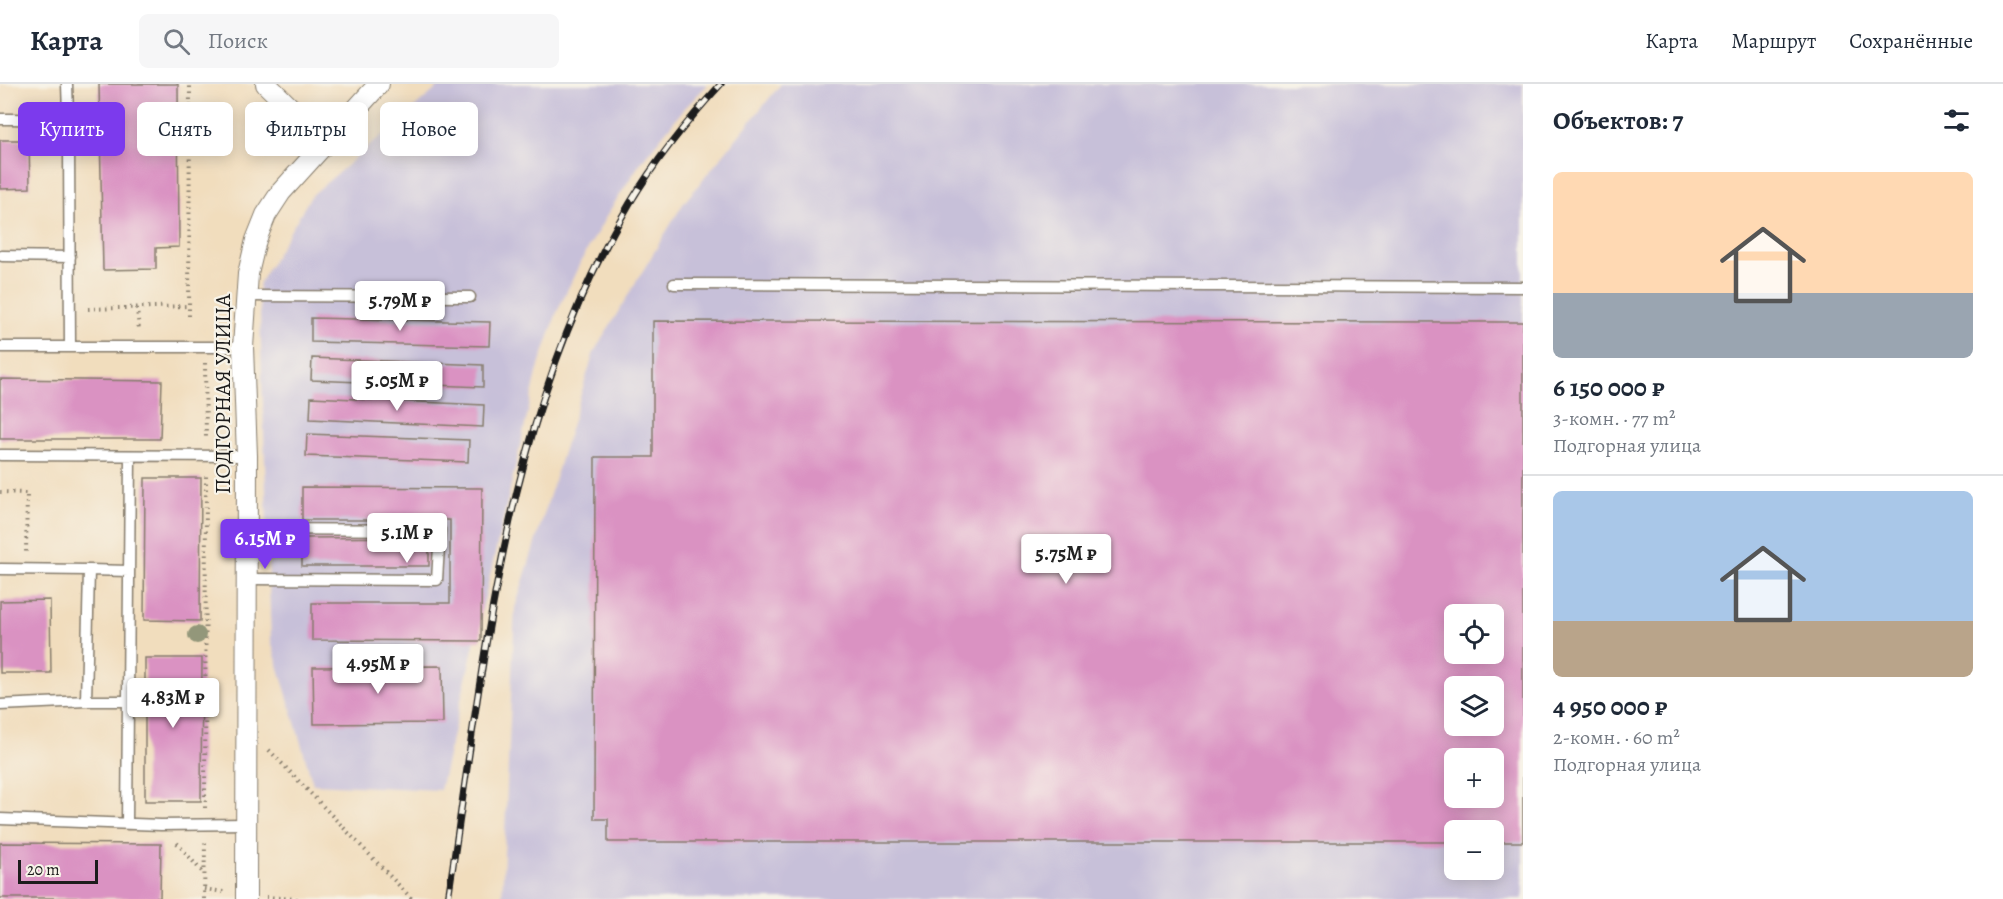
<!DOCTYPE html>
<html lang="ru">
<head>
<meta charset="utf-8">
<style>
  :root { --surface:#fff; --page:#f6f6f7; --text:#1f2937; --muted:#747a83; --line:#e0e1e3; --accent:#7c3aed }
  body { margin:0; font-family:Alegreya,serif; background:var(--page); color:var(--text); height:100vh; display:flex; flex-direction:column; font-size:22px; white-space:nowrap }
  * { box-sizing:border-box; margin:0 }
  p { font-size:20px; color:var(--muted) }
  .icon { flex:none; width:33px; height:33px; fill:none; stroke:currentColor; stroke-width:2; stroke-linecap:round; stroke-linejoin:round }
  .map { position:relative; flex:1; overflow:hidden }
  .drawer { display:flex; flex-direction:column; background:var(--surface); width:480px }
  .drawer>* { flex:none }
  .hud { position:absolute; left:18px; top:18px; width:570px; height:54px; display:flex; gap:12px }
  .tools { position:absolute; left:1444px; top:520px; display:grid; gap:12px }
  .tools a { display:grid; place-items:center; width:60px; height:60px; border-radius:9px; background:var(--surface); box-shadow:0 3px 15px #0003; font-size:30px }
  .scale { position:absolute; left:18px; bottom:15px; width:80px; box-sizing:border-box; padding-left:6px; border:3px solid #1c1c1c; border-top:0; font-size:16px; line-height:21px; white-space:nowrap; color:#1c1c1c; -webkit-text-stroke:4px #f7f3e8; paint-order:stroke }
  .price { position:absolute; translate:-50% -51px; padding:0 14px; border-radius:6px; background:#fff; color:#222; font-size:20px; line-height:39px; filter:drop-shadow(0 2px 3px #0008) }
  .price::after { content:''; position:absolute; left:50%; top:36px; width:18px; height:14px; margin-left:-9px; background:inherit; clip-path:polygon(0 0,100% 0,50% 100%) }
  .price.selected { background:var(--accent); color:#fff }
  ul { padding:0; list-style:none }
  li { display:grid; align-content:center; gap:12px; height:318px; padding:0 30px }
  li+li { border-top:2px solid var(--line) }
  li span { display:grid; place-items:center; height:186px; border-radius:9px; color:#555 }
  li>.icon { margin-inline-start:auto }
  span .icon { width:108px; height:108px; fill:#fffc; stroke-width:1 }
  li b { font-size:26px }
  h2 { display:flex; justify-content:space-between; align-items:center; height:72px; padding:0 30px; font-size:26px }
  .chip { padding:0 21px; border-radius:9px; background:var(--surface); box-shadow:0 3px 15px #0003; font-size:21px; line-height:54px }
  .chip.selected { background:var(--accent); color:#fff }
  header { display:flex; align-items:center; gap:36px; box-sizing:border-box; height:84px; padding:0 30px; background:var(--surface); border-bottom:2px solid var(--line) }
  header strong { font-size:28px }
  nav { display:flex; gap:33px; margin-inline-start:auto; font-size:21px }
  .search { width:420px; height:54px; background:var(--page); display:flex; align-items:center; gap:15px; box-sizing:border-box; padding:0 21px; border-radius:9px; color:var(--muted); font-size:22px }
  main { display:flex; flex:1; min-height:0 }
  .map>svg:first-child { display:block }
  .industrial { fill:#c7c0d9; fill-rule:evenodd }
  .building { fill:#da92c2; fill-rule:evenodd }
  .lines { fill:none; stroke-linecap:round; stroke-linejoin:round }
  .service-casing { stroke:#867c6c; stroke-width:13 }
  .minor-casing { stroke:#867c6c; stroke-width:22 }
  .path { stroke:#867c6c; stroke-width:4; stroke-dasharray:1.5 4.5; stroke-linecap:butt }
  .service { stroke:#fff; stroke-width:10 }
  .minor { stroke:#fff; stroke-width:20 }
  .rail-casing { stroke:#1c1c1c; stroke-width:7 }
  .rail { stroke:#f7f3e8; stroke-width:4.5; stroke-dasharray:14; stroke-linecap:butt }
  .tree { fill:#93977a }
  .labels { text-anchor:middle; dominant-baseline:central; stroke-width:4.5; stroke-linejoin:round; paint-order:stroke }
  .street-label { font-size:22px; fill:#1c1c1c; stroke:#f7f3e8 }
</style>
</head>
<body>
<header>
<strong>Карта</strong>
<div class="search"><svg class="icon" aria-label="search" viewBox="0 0 24 24"><circle cx="10" cy="10" r="6"/><path d="M15 15l6 6"/></svg>Поиск</div>
<nav><a>Карта</a><a>Маршрут</a><a>Сохранённые</a></nav>
</header>
<main>
<div class="map">
<svg width="1523" height="815" viewBox="0 0 1523 815">
  <rect width="100%" height="100%" fill="#f7f3e8"/>
  <filter id="ink" filterUnits="userSpaceOnUse"><feTurbulence type="fractalNoise" baseFrequency=".0167" numOctaves="2"/><feDisplacementMap in="SourceGraphic" scale="12" xChannelSelector="R" yChannelSelector="G"/><feConvolveMatrix kernelMatrix="1 2 1 2 8 2 1 2 1" color-interpolation-filters="sRGB"/></filter>
  <filter id="wash" filterUnits="userSpaceOnUse"><feTurbulence type="fractalNoise" baseFrequency=".008" numOctaves="4" result="noise"/><feDisplacementMap in="SourceGraphic" scale="24" xChannelSelector="R" yChannelSelector="G"/><feGaussianBlur stdDeviation="1.35" result="paint"/><feColorMatrix in="noise" values="0 0 0 0 0 0 0 0 0 0 0 0 0 0 0 0 0 1.4 0 .05"/><feComposite in="paint" operator="in"/></filter>
  <g filter="url(#wash)">
    <rect width="100%" height="100%" fill="#f1ddbd"/>
    <path class="industrial" d="M 442,0 L 708,0 L 683,26 L 641,78 L 610,126 L 581,177 L 557,228 L 538,285 L 440,706 L 313,700 L 271,557 L 259,200 L 311,112 Z
      M 781,0 L 1523,0 L 1523,815 L 502,815 L 515,524 L 594,268 L 683,120 ZM 1455,531 L 1494,531 L 1494,570 L 1455,570 ZM 1455,603 L 1494,603 L 1494,642 L 1455,642 ZM 1455,675 L 1494,675 L 1494,714 L 1455,714 ZM 1455,747 L 1494,747 L 1494,786 L 1455,786 Z"/>
    <g id="blocks">
      <path class="building" d="M 99,0 L 178,0 L 179,163 L 156,164 L 156,185 L 103,186 Z
        M 0,56 L 29,56 L 30,104 L 0,105 Z
        M 311,234 L 490,238 L 489,262 L 311,258 Z
        M 653,237 L 1523,238 L 1523,758 L 1494,758 L 1494,747 L 1455,747 L 1455,758 L 608,758 L 608,735 L 594,735 L 595,373 L 653,373 ZM 1455,531 L 1494,531 L 1494,570 L 1455,570 ZM 1455,603 L 1494,603 L 1494,642 L 1455,642 ZM 1455,675 L 1494,675 L 1494,714 L 1455,714 Z
        M 312,274 L 483,281 L 483,303 L 311,296 Z
        M 0,295 L 162,297 L 160,355 L 0,355 Z
        M 311,313 L 484,321 L 483,343 L 310,335 Z
        M 307,350 L 469,356 L 468,378 L 306,372 Z
        M 145,394 L 201,394 L 200,537 L 144,536 Z
        M 302,403 L 482,404 L 481,557 L 312,556 L 312,519 L 450,519 L 450,436 L 302,436 Z
        M 429,453 L 429,482 L 302,482 L 302,454 Z
        M 50,516 L 51,589 L 0,589 L 0,517 Z
        M 145,574 L 202,574 L 201,717 L 145,717 Z
        M 442,582 L 443,639 L 314,640 L 313,583 Z
        M 0,759 L 161,760 L 160,814 L 0,814 Z"/>
    </g>
  </g>
  <g filter="url(#ink)">
    <use href="#blocks" fill-opacity="0" stroke="#867c6c" stroke-width="1.5"/>
    <g class="lines">
      <defs>
        <path id="service" d="M 67,0 L 69,60
          M 0,35 C 30,35 52,32 69,61 L 70,263
          M 2,172 L 70,173
          M 674,200 L 1523,203
          M 247,212 L 470,213
          M 0,263 L 243,263
          M 0,371 L 247,372
          M 246,445 L 440,446 L 437,496 L 246,495
          M 0,485 L 89,486 L 86,617 L 0,621
          M 89,486 L 129,487
          M 86,617 L 128,617
          M 0,735 L 161,741 L 246,740
          M 127,740 L 130,372"/>
        <path id="minor" d="M 266,0 L 326,59
          M 246,815 L 247,372 L 243,263 L 248,190 L 256,156 L 266,131 L 281,108 L 379,0"/>
      </defs>
      <use href="#service" class="service-casing"/>
      <use href="#minor" class="minor-casing"/>
      <path class="path" d="M 137,224 L 139,247
        M 88,225 L 189,222
        M 189,232 L 190,0
        M 205,279 L 206,355
        M 0,408 L 27,409 L 26,469
        M 269,666 L 412,815
        M 205,724 L 206,390
        M 177,759 L 204,790
        M 204,805 L 224,808
        M 266,813 L 298,815
        M 204,815 L 205,759"/>
      <use href="#service" class="service"/>
      <use href="#minor" class="minor"/>
      <defs>
        <path id="rail" d="M 448,815 C 484,579 505,328 630,119 C 656,76 688,36 721,0"/>
      </defs>
      <use href="#rail" class="rail-casing"/>
      <use href="#rail" class="rail"/>
    </g>
    <circle class="tree" cx="197" cy="551" r="9"/>
  </g>
  <g class="labels">
    <g class="street-label">
      <text transform="translate(223 310) rotate(-90)">ПОДГОРНАЯ УЛИЦА</text>
    </g>
  </g>
</svg>
<div class="tools">
<a><svg class="icon" aria-label="locate" viewBox="0 0 24 24"><circle cx="12" cy="12" r="6"/><path d="M12 2v4M12 18v4M2 12h4M18 12h4"/></svg></a>
<a><svg class="icon" aria-label="layers" viewBox="0 0 24 24"><path d="M12 4l9 5-9 5-9-5zM3 14l9 5 9-5"/></svg></a>
<a>+</a>
<a>−</a>
</div>
<div class="scale">20 m</div>
<b class="price" style="left:400px;top:248px">5.79M ₽</b>
<b class="price" style="left:397px;top:328px">5.05M ₽</b>
<b class="price" style="left:407px;top:480px">5.1M ₽</b>
<b class="price selected" style="left:265px;top:486px">6.15M ₽</b>
<b class="price" style="left:1066px;top:501px">5.75M ₽</b>
<b class="price" style="left:378px;top:611px">4.95M ₽</b>
<b class="price" style="left:173px;top:645px">4.83M ₽</b>
<div class="hud">
<a class="chip selected">Купить</a>
<a class="chip">Снять</a>
<a class="chip">Фильтры</a>
<a class="chip">Новое</a>
</div>
</div>
<section class="drawer">
<h2>Объектов: 7<svg class="icon" aria-label="filters" viewBox="0 0 24 24"><path d="M4 7h16M4 17h16"/><circle cx="9" cy="7" r="2"/><circle cx="15" cy="17" r="2"/></svg></h2>
<ul>
<li><span style="background:linear-gradient(#ffd9b3 65%,#9aa5b1 0)"><svg class="icon" aria-label="home" viewBox="0 0 24 24"><path d="M3 11l9-7 9 7M6 9v11h12V9"/></svg></span><div><b>6 150 000 ₽</b><p>3-комн. · 77 m²</p><p>Подгорная улица</p></div></li>
<li><span style="background:linear-gradient(#a9c7e8 70%,#b9a48a 0)"><svg class="icon" aria-label="home" viewBox="0 0 24 24"><path d="M3 11l9-7 9 7M6 9v11h12V9"/></svg></span><div><b>4 950 000 ₽</b><p>2-комн. · 60 m²</p><p>Подгорная улица</p></div></li>
</ul>
</section>
</main>
</body>
</html>
